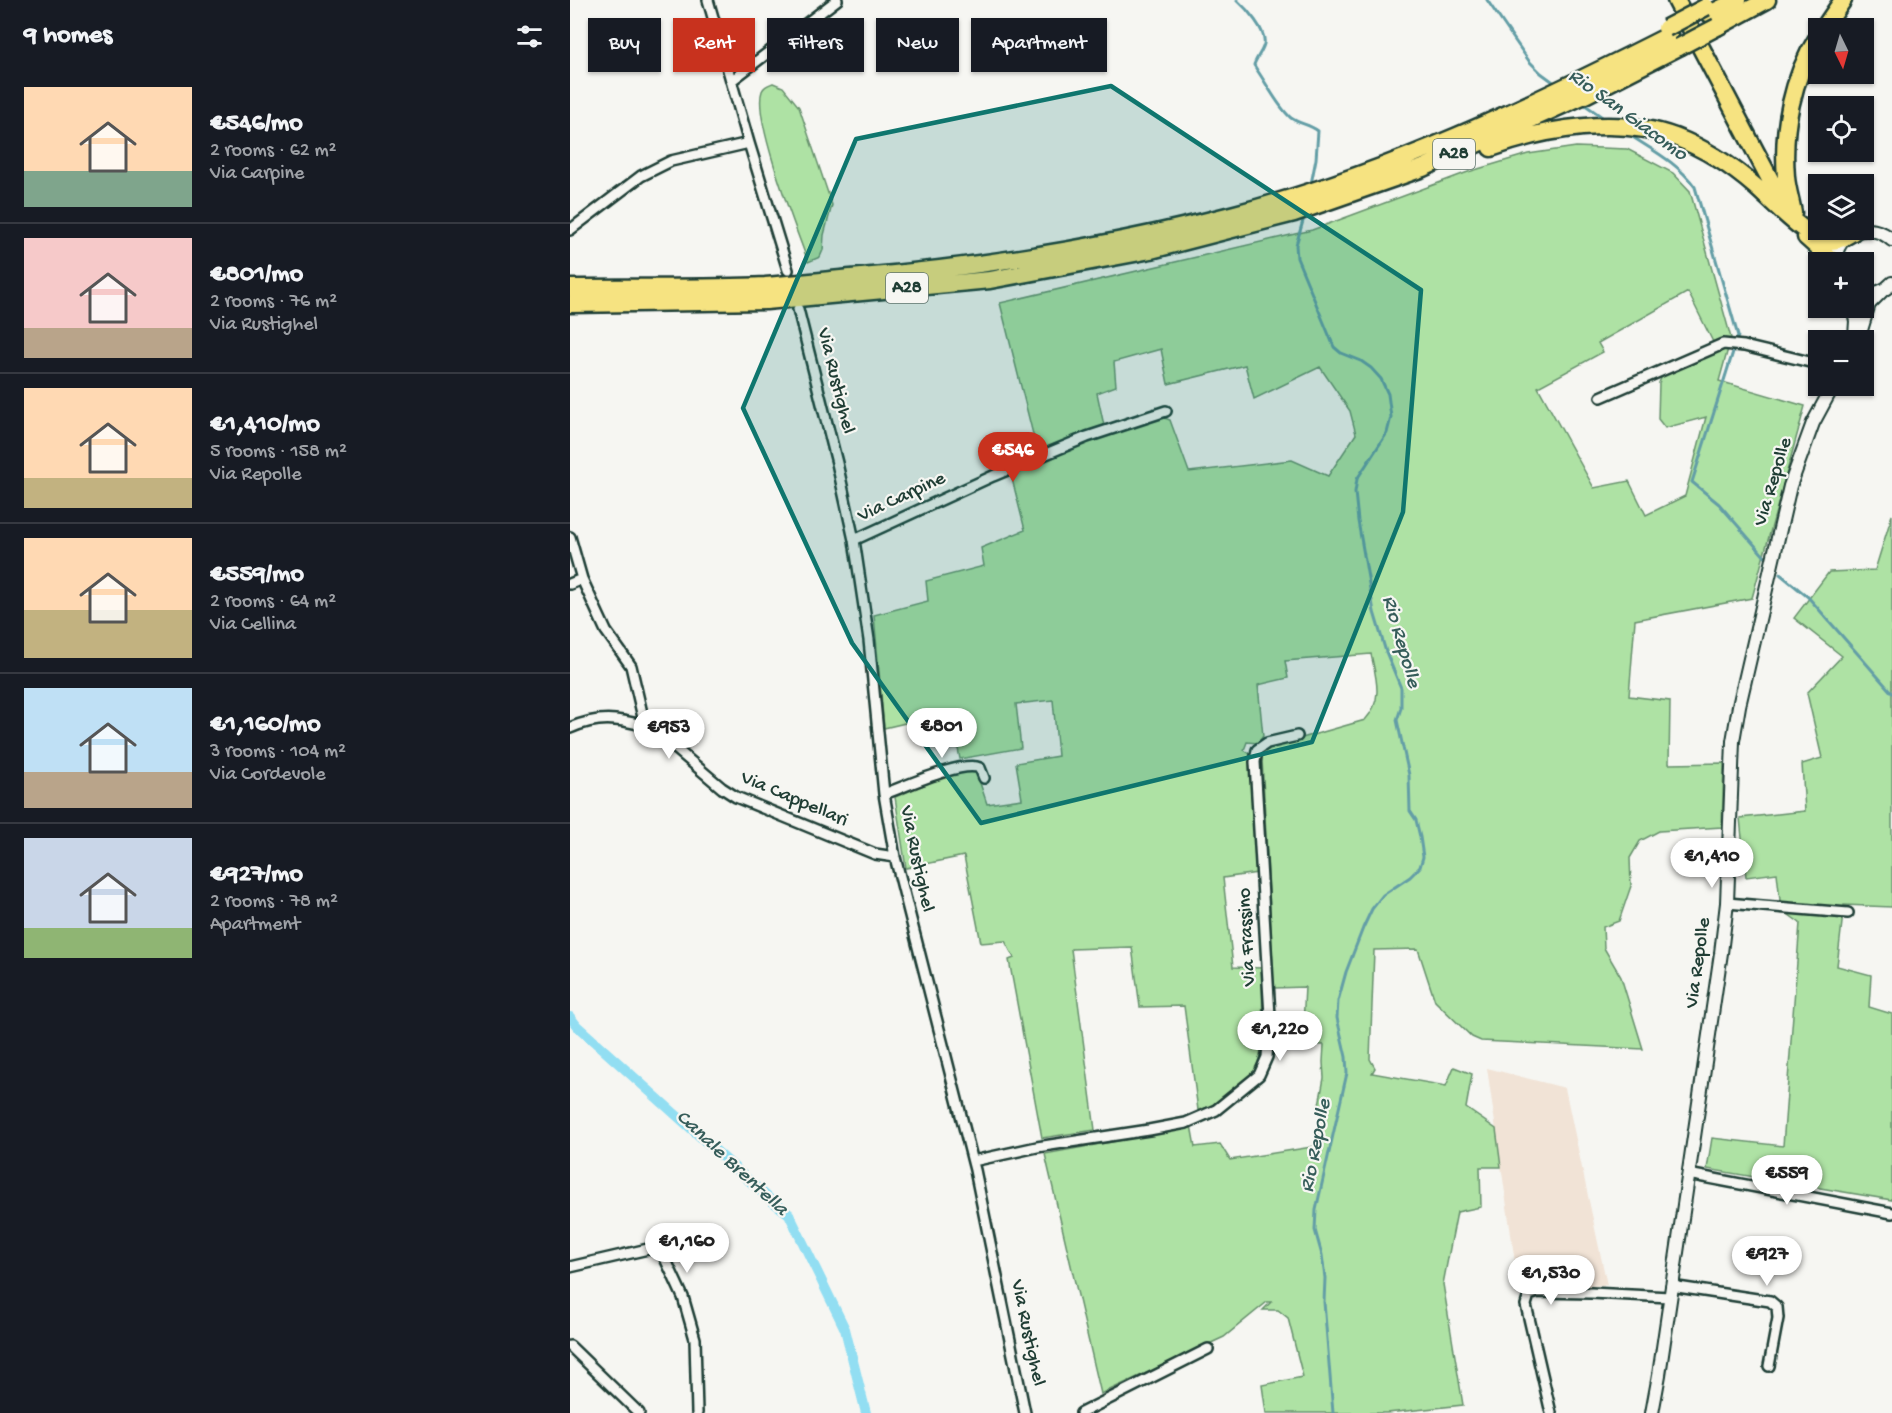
<!DOCTYPE html>
<html lang="en">
<head>
<meta charset="utf-8">
<style>
  :root { --surface:#171b24; --page:#20242c; --text:#f1f3f6; --muted:#9ea1a6; --line:#363941; --accent:#c8321e }
  body { margin:0; font-family:"Gochi Hand",sans-serif; background:var(--page); color:var(--text); height:100vh; display:flex; flex-direction:column; font-size:22px; white-space:nowrap }
  * { box-sizing:border-box; margin:0 }
  p { font-size:20px; color:var(--muted) }
  .icon { flex:none; width:33px; height:33px; fill:none; stroke:currentColor; stroke-width:2; stroke-linecap:round; stroke-linejoin:round }
  .map { position:relative; flex:1; overflow:hidden }
  .panel { display:flex; flex-direction:column; background:var(--surface); width:570px }
  .panel>* { flex:none }
  .top-card { position:absolute; left:18px; top:18px; width:570px; height:54px; display:flex; gap:12px }
  .needle { width:39px; rotate:175deg }
  .buttons { position:absolute; left:1238px; top:18px; display:grid; gap:12px }
  .buttons a { display:grid; place-items:center; width:66px; height:66px; border-radius:0px; background:var(--surface); box-shadow:0 2px 4px #0004; font-size:30px }
  .price { position:absolute; translate:-50% -51px; padding:0 14px; border-radius:21px; background:#fff; color:#222; font-size:20px; line-height:39px; filter:drop-shadow(0 2px 3px #0008) }
  .price::after { content:''; position:absolute; left:50%; top:36px; width:18px; height:14px; margin-left:-9px; background:inherit; clip-path:polygon(0 0,100% 0,50% 100%) }
  .price.on { background:var(--accent); color:#fff }
  ul { padding:0; list-style:none }
  li { display:flex; align-items:center; gap:18px; height:150px; padding:0 24px }
  li+li { border-top:2px solid var(--line) }
  li span { display:grid; place-items:center; flex:none; width:168px; height:120px; border-radius:0px; color:#555 }
  li>.icon { margin-inline-start:auto }
  span .icon { width:72px; height:72px; fill:#fffc; stroke-width:1 }
  li b { font-size:26px }
  h2 { display:flex; justify-content:space-between; align-items:center; height:72px; padding:0 24px; font-size:26px }
  .chip { padding:0 21px; border-radius:0px; background:var(--surface); box-shadow:0 2px 4px #0004; font-size:21px; line-height:54px }
  .chip.on { background:var(--accent); color:#fff }
  main { display:flex; flex:1; min-height:0 }
  .map>svg:first-child { display:block }
  .built { fill:#f1e3d6 }
  .green { fill:#aee2a4; stroke:#66906c; stroke-width:1.5; fill-rule:evenodd }
  .lines { fill:none; stroke-linecap:round; stroke-linejoin:round }
  .stream { stroke:#649ea6; stroke-width:3 }
  .canal { stroke:#92def2; stroke-width:10 }
  .street-casing { stroke:#1f3d34; stroke-width:14 }
  .secondary-casing { stroke:#1f3d34; stroke-width:16 }
  .highway-casing { stroke:#1f3d34; stroke-width:21 }
  .street { stroke:#f6f6f2; stroke-width:9 }
  .secondary { stroke:#f6f6f2; stroke-width:12 }
  .highway { stroke:#f6e381; stroke-width:16 }
  .highway-bridge-casing { stroke:#1f3d34; stroke-width:21; stroke-linecap:butt }
  .highway-bridge { stroke:#f6e381; stroke-width:16 }
  .marked { fill:#0f766e; fill-opacity:0.2; stroke:#0f766e; stroke-width:4.5; stroke-linejoin:round }
  .labels { text-anchor:middle; dominant-baseline:central; stroke-width:4.5; stroke-linejoin:round; paint-order:stroke }
  .shield { fill:#f6f6f2; stroke:#60746d; stroke-width:1.5 }
  .shield-label { font-size:18px; font-weight:bold; fill:#1f3d34 }
  .street-label { font-size:20px; fill:#1f3d34; stroke:#f6f6f2 }
  .water-label { font-size:21px; font-style:italic; fill:#365d5a; stroke:#f6f6f2 }
</style>
</head>
<body>
<main>
<section class="panel">
<h2>9 homes<svg class="icon" aria-label="filters" viewBox="0 0 24 24"><path d="M4 7h16M4 17h16"/><circle cx="9" cy="7" r="2"/><circle cx="15" cy="17" r="2"/></svg></h2>
<ul>
<li><span style="background:linear-gradient(#ffd9b3 70%,#7fa58c 0)"><svg class="icon" aria-label="home" viewBox="0 0 24 24"><path d="M3 11l9-7 9 7M6 9v11h12V9"/></svg></span><div><b>€546/mo</b><p>2 rooms · 62 m²</p><p>Via Carpine</p></div></li>
<li><span style="background:linear-gradient(#f6c9c9 75%,#b9a48a 0)"><svg class="icon" aria-label="home" viewBox="0 0 24 24"><path d="M3 11l9-7 9 7M6 9v11h12V9"/></svg></span><div><b>€801/mo</b><p>2 rooms · 76 m²</p><p>Via Rustighel</p></div></li>
<li><span style="background:linear-gradient(#ffd9b3 75%,#c2b280 0)"><svg class="icon" aria-label="home" viewBox="0 0 24 24"><path d="M3 11l9-7 9 7M6 9v11h12V9"/></svg></span><div><b>€1,410/mo</b><p>5 rooms · 158 m²</p><p>Via Repolle</p></div></li>
<li><span style="background:linear-gradient(#ffd9b3 60%,#c2b280 0)"><svg class="icon" aria-label="home" viewBox="0 0 24 24"><path d="M3 11l9-7 9 7M6 9v11h12V9"/></svg></span><div><b>€559/mo</b><p>2 rooms · 64 m²</p><p>Via Cellina</p></div></li>
<li><span style="background:linear-gradient(#bfe0f5 70%,#b9a48a 0)"><svg class="icon" aria-label="home" viewBox="0 0 24 24"><path d="M3 11l9-7 9 7M6 9v11h12V9"/></svg></span><div><b>€1,160/mo</b><p>3 rooms · 104 m²</p><p>Via Cordevole</p></div></li>
<li><span style="background:linear-gradient(#c9d6e8 75%,#8fb573 0)"><svg class="icon" aria-label="home" viewBox="0 0 24 24"><path d="M3 11l9-7 9 7M6 9v11h12V9"/></svg></span><div><b>€927/mo</b><p>2 rooms · 78 m²</p><p>Apartment</p></div></li>
</ul>
</section>
<div class="map">
<svg width="1322" height="1413" viewBox="0 0 1322 1413">
  <rect width="100%" height="100%" fill="#f6f6f2"/>
  <filter id="ink" filterUnits="userSpaceOnUse"><feTurbulence type="fractalNoise" baseFrequency=".0167" numOctaves="2"/><feDisplacementMap in="SourceGraphic" scale="12" xChannelSelector="R" yChannelSelector="G"/><feConvolveMatrix kernelMatrix="1 2 1 2 8 2 1 2 1" color-interpolation-filters="sRGB"/></filter>
  <g filter="url(#ink)">
    <path class="built" d="M 917,1068 L 995,1088 L 1037,1285 L 949,1290 Z"/>
    <path class="green" d="M 203,83 L 213,87 L 229,107 L 262,205 L 254,235 L 253,250 L 250,257 L 238,262 C 227,231 182,118 192,91 C 194,86 198,85 203,83 Z
      M 1006,147 L 1057,149 L 1103,173 L 1120,191 L 1161,338 L 1149,381 L 1235,406 L 1182,598 L 1065,620 L 1059,696 L 1100,701 L 1099,764 L 1154,763 L 1152,827 L 1089,831 L 1070,841 L 1060,858 L 1061,886 L 1049,921 L 1033,927 L 1034,948 L 1051,977 L 1073,1049 L 911,1041 L 902,1037 L 865,1001 L 848,949 L 804,950 L 800,1059 L 805,1068 L 802,1073 L 876,1086 L 884,1067 L 902,1074 L 896,1108 L 926,1129 L 931,1167 L 910,1167 L 911,1207 L 887,1212 L 873,1284 L 893,1405 L 817,1413 L 696,1413 L 692,1385 L 733,1377 L 718,1318 L 708,1310 L 693,1310 L 701,1302 L 697,1302 L 654,1337 L 531,1394 L 475,1154 L 580,1135 L 621,1125 L 625,1147 L 650,1144 L 660,1160 L 742,1147 L 748,1141 L 754,1116 L 750,1111 L 749,1105 L 754,1078 L 753,1062 L 754,1045 L 732,1044 L 735,987 L 704,988 L 692,759 L 693,752 L 704,746 L 795,720 C 814,700 806,678 801,654 L 715,661 L 718,678 L 688,685 L 693,736 L 688,743 L 677,742 L 674,750 L 680,754 L 682,761 L 687,873 L 653,878 L 663,967 L 692,968 L 693,1043 L 686,1070 L 679,1078 L 647,1106 L 628,1110 L 614,1006 L 570,1007 L 562,947 L 501,949 L 525,1130 L 472,1138 L 439,960 L 444,958 L 435,941 L 411,943 L 394,856 L 336,868 L 325,797 L 385,772 L 402,769 L 407,774 L 417,804 L 452,799 L 446,763 L 488,756 L 483,700 L 446,704 L 451,748 L 390,759 L 384,728 L 348,736 L 344,721 L 314,728 L 304,615 L 358,601 L 356,581 L 414,566 L 411,548 L 455,530 L 441,475 L 470,462 L 430,303 L 742,230 L 898,172 L 958,154 ZM 1118,292 L 1147,350 L 1093,373 L 1089,383 L 1088,419 L 1095,428 L 1136,417 L 1115,496 L 1076,515 L 1059,481 L 1024,488 L 968,387 L 1033,352 L 1028,343 ZM 591,349 L 598,384 L 675,365 L 684,399 L 750,367 L 780,411 L 786,434 L 758,476 L 722,460 L 619,472 L 600,420 L 592,417 L 536,435 L 527,393 L 546,386 L 544,362 Z
      M 1322,515 L 1322,907 L 1274,905 L 1267,966 L 1301,975 L 1299,1007 L 1322,1014 L 1322,1200 L 1137,1169 L 1142,1138 L 1213,1146 L 1230,923 L 1211,909 L 1207,873 L 1176,877 L 1170,818 L 1235,811 L 1232,764 L 1252,758 L 1237,693 L 1272,656 L 1224,618 L 1259,572 L 1305,570 Z"/>
    <g class="lines">
      <path class="stream" d="M 667,0 C 676,8 697,31 694,44 C 692,52 686,58 684,65 L 687,70 C 697,84 708,107 721,118 C 729,124 740,124 748,131 L 746,159 L 741,184
        M 917,0 L 959,61 L 971,73 L 986,84
        M 1011,102 L 1035,119
        M 1058,134 C 1082,150 1107,162 1125,187 L 1168,336 L 1122,482 L 1149,504 L 1195,557
        M 735,214 L 726,245 L 727,258 L 764,347 L 771,353 L 791,361 L 801,368 L 811,379 L 818,394 L 821,417 L 817,433 L 787,479 L 785,492 L 788,521 L 804,612 L 816,652 L 831,688 L 831,708 L 827,720 L 839,775 L 840,811 L 846,820 L 850,837 L 853,857 L 850,867 L 840,877 L 813,895 L 802,909 L 793,928 L 776,972 L 768,1001 L 767,1018 L 776,1057 L 777,1073 L 746,1210 L 745,1230 L 752,1255 L 755,1278 L 754,1302 L 763,1413
        M 1210,574 L 1238,597 L 1322,693"/>
      <path class="canal" d="M 0,1017 L 7,1026 L 203,1202 L 219,1214 L 275,1329 L 296,1413"/>
      <defs>
        <path id="street" d="M 138,0 L 179,143 L 218,270
          M 161,81 L 267,0
          M 0,230 L 71,176 L 101,161 L 179,143
          M 228,309 L 267,463 L 284,540 L 299,640 L 314,794 L 325,857 L 405,1170 L 455,1413
          M 1031,397 L 1153,344 L 1174,346 L 1248,364
          M 0,537 L 12,579 L 36,631 L 61,666 L 75,726 L 85,731 L 152,788 L 166,797 L 305,854 L 325,857
          M 284,540 L 423,476 L 517,437 L 596,411
          M 0,584 L 12,579
          M 0,728 C 28,716 47,718 75,726
          M 314,794 C 334,787 392,760 410,768 L 414,778
          M 1157,903 L 1278,913
          M 403,1161 L 467,1147 L 579,1130 L 616,1123 L 646,1110 L 689,1075 L 697,1057 L 700,1016 L 685,762 L 687,750 L 697,743 L 727,736
          M 1118,1174 L 1322,1213
          M 0,1267 L 78,1249 L 87,1250 L 94,1256 L 113,1297 L 125,1339 L 127,1413
          M 1101,1286 L 1200,1301 L 1207,1307 L 1208,1318 L 1199,1366
          M 0,1346 L 69,1413
          M 511,1413 L 638,1349
          M 981,1413 L 956,1305 L 959,1295 L 968,1292 L 1021,1293 L 1100,1297"/>
        <path id="secondary" d="M 1265,262 C 1266,231 1300,220 1322,240
          M 1293,294 C 1305,294 1314,292 1322,283
          M 1283,308 L 1286,321 L 1285,336
          M 1288,340 L 1299,304 L 1312,291
          M 1082,1413 L 1089,1375 L 1151,953 L 1157,903 L 1163,741 L 1169,706 L 1220,486 L 1243,423 L 1263,386"/>
        <path id="highway" d="M 1106,0 L 1214,206
          M 1140,14 L 1168,0
          M 1147,27 L 1197,0
          M 1254,28 L 1273,0
          M 921,148 C 975,128 1049,116 1105,137 C 1134,148 1163,167 1186,187 C 1201,200 1235,236 1254,240 C 1265,243 1273,238 1283,232
          M 1223,213 C 1221,201 1217,189 1216,177 C 1212,129 1222,78 1248,37
          M 1236,237 L 1264,262
          M 0,288 C 65,287 130,289 195,286 C 224,284 252,281 281,278 C 410,267 540,247 665,214 C 815,175 962,105 1100,35
          M 0,304 L 196,301 L 420,280 L 581,250 L 724,213 L 853,168 L 1017,94 L 1109,47"/>
      </defs>
      <use href="#street" class="street-casing"/>
      <use href="#secondary" class="secondary-casing"/>
      <use href="#highway" class="highway-casing"/>
      <use href="#street" class="street"/>
      <use href="#secondary" class="secondary"/>
      <use href="#highway" class="highway"/>
      <defs>
        <path id="highway-bridge" d="M 1096,28 L 1136,7
          M 1109,47 L 1147,27"/>
      </defs>
      <use href="#highway-bridge" class="highway-bridge-casing"/>
      <use href="#highway-bridge" class="highway-bridge"/>
    </g>
  </g>
  <path class="marked" d="M 541,86 L 851,290 L 833,512 L 742,742 L 411,823 L 282,643 L 173,408 L 286,139 Z"/>
  <g class="labels">
    <g class="shield">
      <rect x="863" y="139" width="42" height="30" rx="4.5"/>
      <rect x="316" y="273" width="42" height="30" rx="4.5"/>
    </g>
    <g class="shield-label">
      <text x="884" y="154">A28</text>
      <text x="337" y="288">A28</text>
    </g>
    <g class="street-label">
      <text transform="translate(265 381) rotate(76)">Via Rustighel</text>
      <text transform="translate(1204 482) rotate(-73)">Via Repolle</text>
      <text transform="translate(332 498) rotate(-25)">Via Carpine</text>
      <text transform="translate(224 800) rotate(23)">Via Cappellari</text>
      <text transform="translate(346 859) rotate(78)">Via Rustighel</text>
      <text transform="translate(678 937) rotate(-93)">Via Frassino</text>
      <text transform="translate(1129 963) rotate(-82)">Via Repolle</text>
      <text transform="translate(457 1333) rotate(78)">Via Rustighel</text>
    </g>
    <g class="water-label">
      <text transform="translate(1057 116) rotate(36)">Rio San Giacomo</text>
      <text transform="translate(830 642) rotate(74)">Rio Repolle</text>
      <text transform="translate(747 1146) rotate(-79)">Rio Repolle</text>
      <text transform="translate(161 1164) rotate(43)">Canale Brentella</text>
    </g>
  </g>
</svg>
<div class="buttons">
<a><svg class="needle" viewBox="-14 -14 28 28"><path d="M0-13l5 13h-10z" fill="#e53935"/><path d="M0 13l5-13h-10z" fill="#9ea1a6"/></svg></a>
<a><svg class="icon" aria-label="locate" viewBox="0 0 24 24"><circle cx="12" cy="12" r="6"/><path d="M12 2v4M12 18v4M2 12h4M18 12h4"/></svg></a>
<a><svg class="icon" aria-label="layers" viewBox="0 0 24 24"><path d="M12 4l9 5-9 5-9-5zM3 14l9 5 9-5"/></svg></a>
<a>+</a>
<a>−</a>
</div>
<b class="price on" style="left:443px;top:483px">€546</b>
<b class="price" style="left:372px;top:759px">€801</b>
<b class="price" style="left:99px;top:760px">€953</b>
<b class="price" style="left:1142px;top:889px">€1,410</b>
<b class="price" style="left:710px;top:1062px">€1,220</b>
<b class="price" style="left:1217px;top:1206px">€559</b>
<b class="price" style="left:117px;top:1274px">€1,160</b>
<b class="price" style="left:1197px;top:1287px">€927</b>
<b class="price" style="left:981px;top:1306px">€1,530</b>
<div class="top-card">
<a class="chip">Buy</a>
<a class="chip on">Rent</a>
<a class="chip">Filters</a>
<a class="chip">New</a>
<a class="chip">Apartment</a>
</div>
</div>
</main>
</body>
</html>
